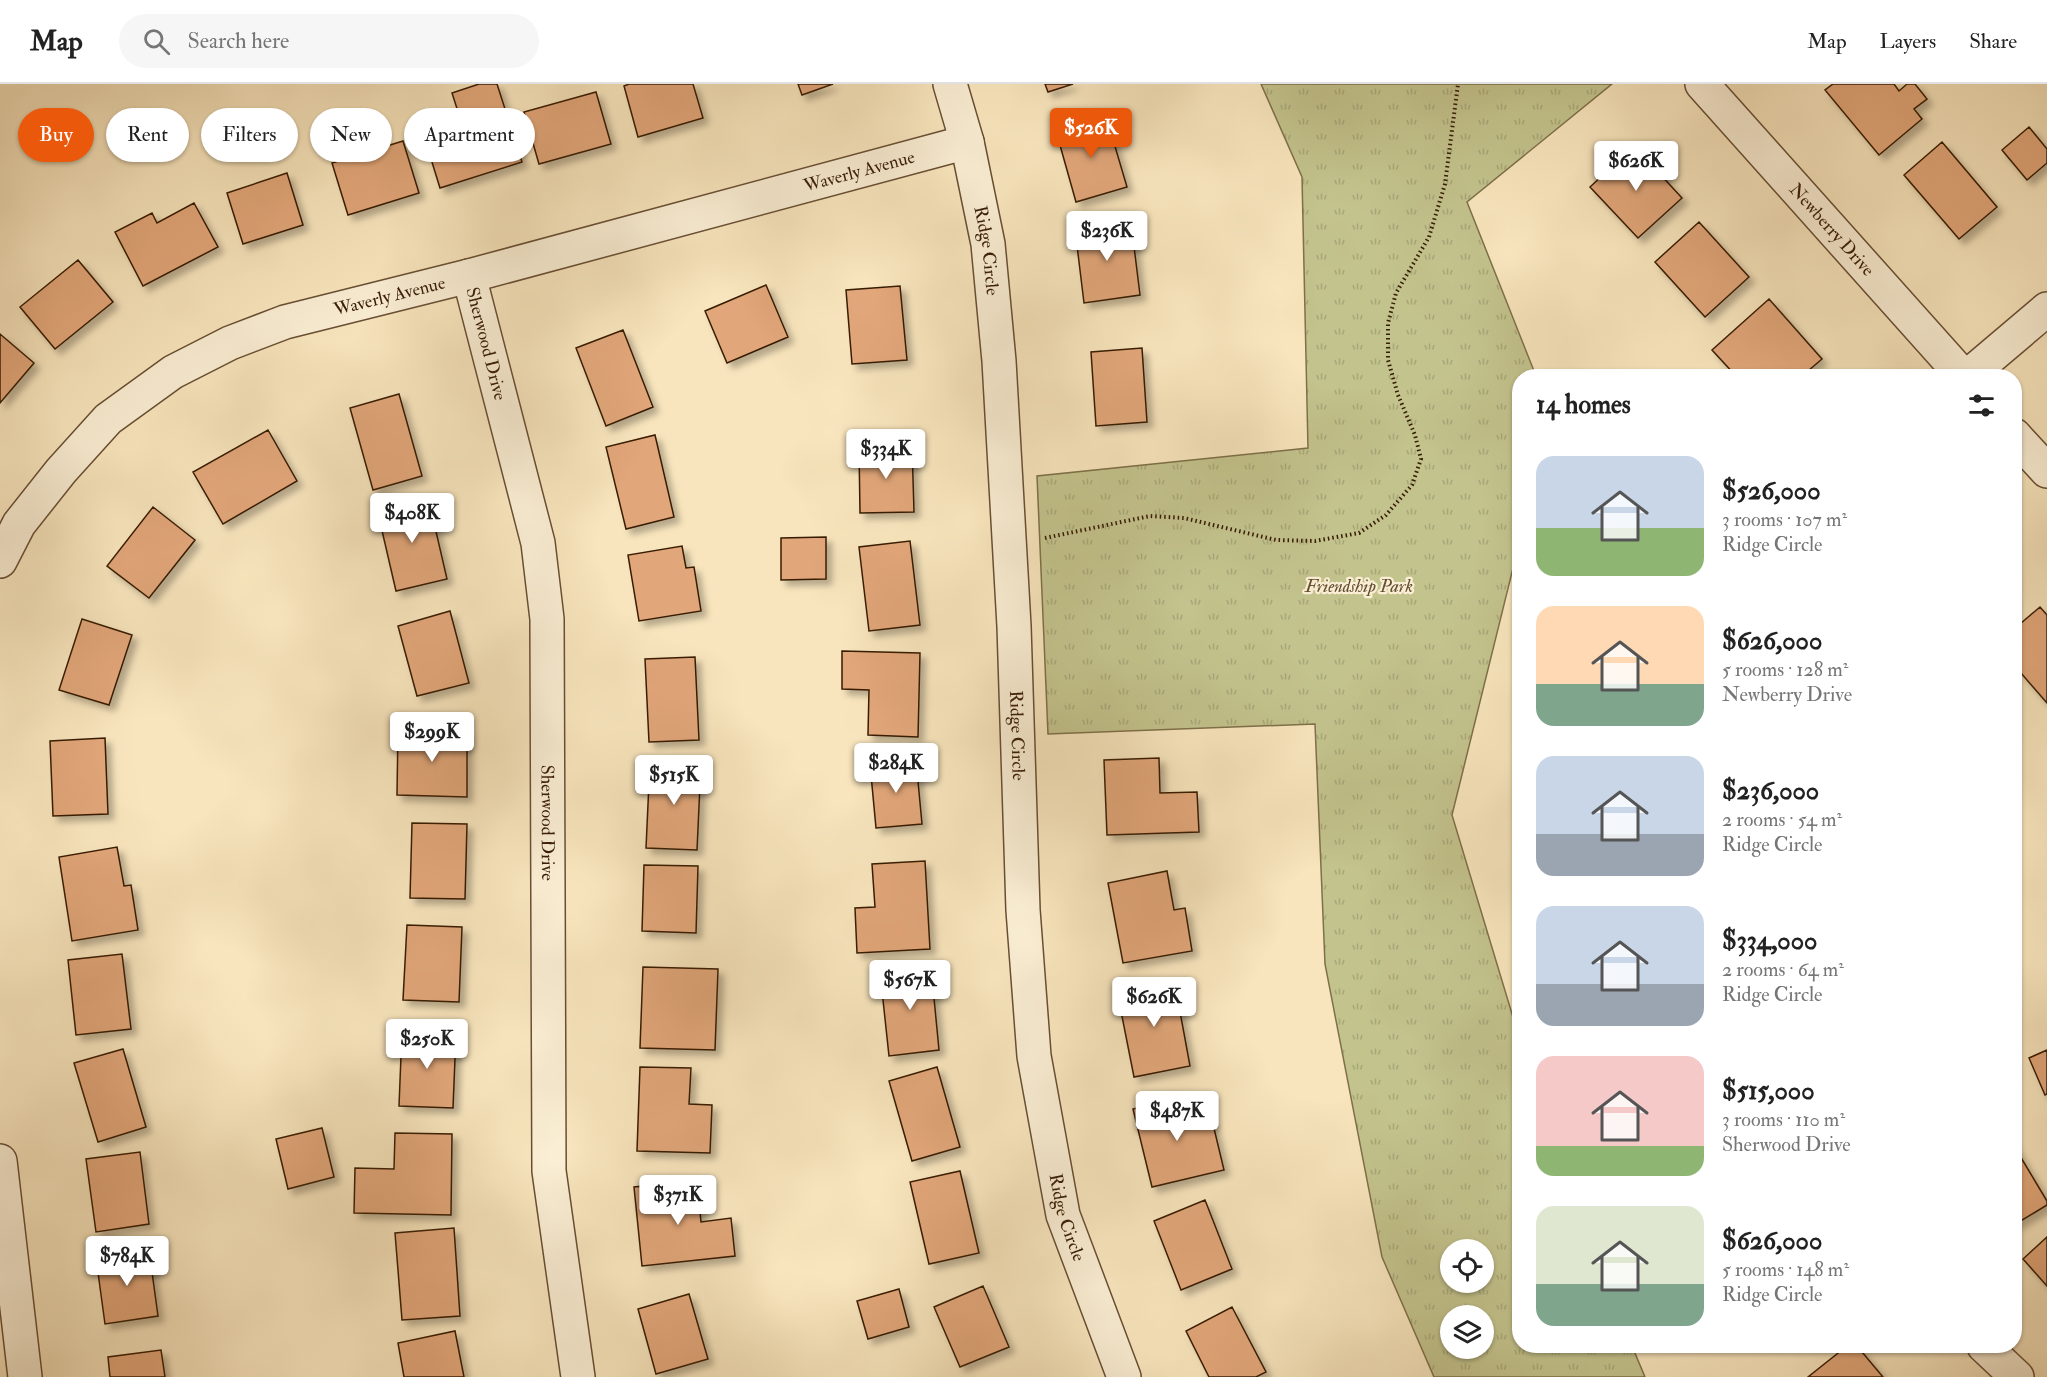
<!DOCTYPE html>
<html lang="en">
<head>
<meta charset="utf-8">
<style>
  :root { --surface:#fff; --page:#f6f6f6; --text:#222; --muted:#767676; --line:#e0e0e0; --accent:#ea580c }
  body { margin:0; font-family:"IM FELL Double Pica",serif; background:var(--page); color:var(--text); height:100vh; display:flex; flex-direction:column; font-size:22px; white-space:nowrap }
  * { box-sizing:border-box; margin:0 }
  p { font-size:20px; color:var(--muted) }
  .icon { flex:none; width:33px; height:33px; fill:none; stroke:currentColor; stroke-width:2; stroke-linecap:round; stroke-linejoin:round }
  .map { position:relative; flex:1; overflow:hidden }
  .side { position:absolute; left:1512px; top:285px; width:510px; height:984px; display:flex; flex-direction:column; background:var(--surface); border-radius:24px; box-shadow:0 2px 4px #0004 }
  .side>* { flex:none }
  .banner { position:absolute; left:18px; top:24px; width:570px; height:54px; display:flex; gap:12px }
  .buttons { position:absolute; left:1440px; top:1155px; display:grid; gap:12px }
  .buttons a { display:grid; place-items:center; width:54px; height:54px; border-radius:50%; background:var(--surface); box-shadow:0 2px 4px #0004; font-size:30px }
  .price { position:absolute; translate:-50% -51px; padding:0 14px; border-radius:6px; background:#fff; color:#222; font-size:20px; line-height:39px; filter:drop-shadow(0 2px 3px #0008) }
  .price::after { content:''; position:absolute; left:50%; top:36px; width:18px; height:14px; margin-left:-9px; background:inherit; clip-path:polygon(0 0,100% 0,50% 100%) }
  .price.current { background:var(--accent); color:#fff }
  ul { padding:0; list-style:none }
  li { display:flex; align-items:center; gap:18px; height:150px; padding:0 24px }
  li span { display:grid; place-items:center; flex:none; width:168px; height:120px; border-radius:18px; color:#555 }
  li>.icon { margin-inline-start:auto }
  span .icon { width:72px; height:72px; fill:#fffc; stroke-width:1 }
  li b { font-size:26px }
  h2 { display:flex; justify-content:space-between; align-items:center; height:72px; padding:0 24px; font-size:26px }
  .pill { padding:0 21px; border-radius:27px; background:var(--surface); box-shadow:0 2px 4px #0004; font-size:21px; line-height:54px }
  .pill.current { background:var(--accent); color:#fff }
  header { display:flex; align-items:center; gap:36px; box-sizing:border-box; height:84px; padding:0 30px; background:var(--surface); border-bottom:2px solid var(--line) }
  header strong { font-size:28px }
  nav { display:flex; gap:33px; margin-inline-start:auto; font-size:21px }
  .search { width:420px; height:54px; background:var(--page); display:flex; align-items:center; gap:15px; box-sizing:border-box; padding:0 21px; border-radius:33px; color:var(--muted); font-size:22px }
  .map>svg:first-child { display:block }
  .park { fill:url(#park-tufts); stroke:#7e7049; stroke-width:1.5; fill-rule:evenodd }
  .building { fill:#e1a679; stroke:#381c05; stroke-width:1.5; filter:url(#shadow) }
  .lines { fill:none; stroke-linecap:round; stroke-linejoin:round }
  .minor-casing { stroke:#684e33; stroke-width:36 }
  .path { stroke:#381c05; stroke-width:4; stroke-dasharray:1.5 3; stroke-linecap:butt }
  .minor { stroke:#faeed4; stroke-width:33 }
  .labels { text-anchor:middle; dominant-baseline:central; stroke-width:4.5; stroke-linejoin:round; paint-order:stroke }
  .street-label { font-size:18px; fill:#381c05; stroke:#faeed4 }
  .park-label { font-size:18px; font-style:italic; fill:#624e2e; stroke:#faeed4 }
</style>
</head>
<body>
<header>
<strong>Map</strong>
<div class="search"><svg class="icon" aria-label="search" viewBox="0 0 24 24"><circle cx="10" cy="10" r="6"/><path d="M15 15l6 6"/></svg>Search here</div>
<nav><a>Map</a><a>Layers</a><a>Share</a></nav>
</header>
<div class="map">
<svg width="2047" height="1293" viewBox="0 0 2047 1293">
  <defs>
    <pattern id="park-tufts" width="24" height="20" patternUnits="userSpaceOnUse" patternTransform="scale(1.5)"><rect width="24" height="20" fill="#c3c38d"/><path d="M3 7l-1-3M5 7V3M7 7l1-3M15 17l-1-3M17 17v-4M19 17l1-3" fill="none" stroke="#a8a778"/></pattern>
    <filter id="shadow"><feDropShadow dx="5.5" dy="5.5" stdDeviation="3" flood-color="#0004"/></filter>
  </defs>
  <rect width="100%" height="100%" fill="#f8e5bd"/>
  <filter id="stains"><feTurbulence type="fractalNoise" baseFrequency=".00333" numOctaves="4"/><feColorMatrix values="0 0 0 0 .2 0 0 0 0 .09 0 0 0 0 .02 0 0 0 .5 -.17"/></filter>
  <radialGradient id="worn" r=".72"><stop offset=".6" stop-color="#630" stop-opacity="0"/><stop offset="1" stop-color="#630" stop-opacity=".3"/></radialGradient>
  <path class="park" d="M 1261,0 L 1612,0 L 1467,118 L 1536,292 L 1520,292 L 1519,460 L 1452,731 L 1519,953 L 1520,1262 L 1632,1262 L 1645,1293 L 1434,1293 L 1382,1173 L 1325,880 L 1315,640 L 1048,650 L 1037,392 L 1308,364 L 1302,93 ZM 1450,1166 L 1484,1166 L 1484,1198 L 1450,1198 ZM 1450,1232 L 1484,1232 L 1484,1264 L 1450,1264 Z"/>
  <path class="building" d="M 479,0 L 497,0 L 522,78 L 440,104 L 423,49 L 461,37 L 452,9 Z
    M 629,0 L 693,0 L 703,34 L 638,53 L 624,2 Z
    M 798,0 L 833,0 L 802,11 Z
    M 1045,0 L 1073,0 L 1048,8 Z
    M 1833,0 L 1894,0 L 1899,7 L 1907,0 L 1915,0 L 1927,15 L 1914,25 L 1922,35 L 1879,71 L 1825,6 Z
    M 596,8 L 611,60 L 539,80 L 524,28 Z
    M 1106,32 L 1127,103 L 1076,118 L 1056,47 Z
    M 2029,43 L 2047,65 L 2047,79 L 2027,96 L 2002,66 Z
    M 403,57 L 419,109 L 348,131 L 332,79 Z
    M 1942,58 L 1997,123 L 1959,155 L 1904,91 Z
    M 1634,62 L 1682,114 L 1638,154 L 1590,103 Z
    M 287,89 L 303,141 L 243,160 L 227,109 Z
    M 194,119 L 218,163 L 143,202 L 115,148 L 152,129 L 157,139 Z
    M 1131,138 L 1140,211 L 1084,219 L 1075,145 Z
    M 1699,138 L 1749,193 L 1705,233 L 1655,178 Z
    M 78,176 L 113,218 L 55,265 L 20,223 Z
    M 766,201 L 788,253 L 727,279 L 705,227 Z
    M 900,202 L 907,276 L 852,280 L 846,206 Z
    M 1769,215 L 1822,275 L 1802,292 L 1759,292 L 1755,288 L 1749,292 L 1736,292 L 1712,266 Z
    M 623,246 L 653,323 L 606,342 L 576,264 Z
    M 0,250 L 34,279 L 0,319 Z
    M 1142,264 L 1147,338 L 1096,342 L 1091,268 Z
    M 399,310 L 422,392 L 373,406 L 350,324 Z
    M 268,346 L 297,397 L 223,440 L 193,388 Z
    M 655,351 L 674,433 L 626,445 L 606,363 Z
    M 912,361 L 914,428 L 860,429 L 859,364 Z
    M 428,413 L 447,495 L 396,507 L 377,425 Z
    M 153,423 L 195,456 L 149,514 L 107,482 Z
    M 826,453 L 826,495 L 781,496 L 781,454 Z
    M 910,457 L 920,541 L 869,547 L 859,463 Z
    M 682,462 L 686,484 L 694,483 L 701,527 L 639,537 L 628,471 Z
    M 2040,523 L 2047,531 L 2047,619 L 2014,581 L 2014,545 Z
    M 450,527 L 469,599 L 417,612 L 398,542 Z
    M 82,535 L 132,551 L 109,621 L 59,606 Z
    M 842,567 L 920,569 L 918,653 L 868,651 L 869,606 L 842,605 Z
    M 695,573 L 699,656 L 649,658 L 645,575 Z
    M 398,645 L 467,647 L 467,713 L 397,711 Z
    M 105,654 L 108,730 L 53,732 L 50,657 Z
    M 1159,674 L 1160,709 L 1197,708 L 1199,748 L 1107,751 L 1104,676 Z
    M 916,676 L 922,740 L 876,744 L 870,680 Z
    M 650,677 L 701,679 L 697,766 L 646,764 Z
    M 412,739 L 467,740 L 465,815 L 410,814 Z
    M 117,763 L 124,802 L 131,801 L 138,846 L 72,857 L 59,773 Z
    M 925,777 L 930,865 L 857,869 L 855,824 L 875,823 L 872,780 Z
    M 644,781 L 698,782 L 696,849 L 642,847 Z
    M 1167,787 L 1174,826 L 1185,824 L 1192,867 L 1123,879 L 1108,799 Z
    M 407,841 L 462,843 L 459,918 L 403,916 Z
    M 122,870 L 131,945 L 76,951 L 68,876 Z
    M 643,883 L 718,885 L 715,966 L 640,964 Z
    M 931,883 L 939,966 L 889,972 L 880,888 Z
    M 1174,895 L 1190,982 L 1134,993 L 1117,907 Z
    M 402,947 L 456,950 L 453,1024 L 399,1022 Z
    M 123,965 L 146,1043 L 98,1058 L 74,979 Z
    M 2047,966 L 2047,1010 L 2045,1011 L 2029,974 Z
    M 640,983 L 691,984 L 689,1020 L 712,1021 L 710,1069 L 637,1067 Z
    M 937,983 L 960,1063 L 912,1077 L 889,997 Z
    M 1191,1010 L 1198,1040 L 1212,1036 L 1224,1086 L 1152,1103 L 1133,1025 Z
    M 322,1044 L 334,1093 L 288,1105 L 276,1055 Z
    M 395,1049 L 452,1050 L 451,1131 L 354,1129 L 355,1084 L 394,1085 Z
    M 2014,1062 L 2047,1117 L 2047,1121 L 2014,1141 Z
    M 140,1068 L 149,1140 L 96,1148 L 86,1075 Z
    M 960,1087 L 979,1169 L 929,1180 L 910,1098 Z
    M 697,1097 L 701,1138 L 731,1134 L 735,1172 L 642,1182 L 634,1103 Z
    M 1205,1116 L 1232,1185 L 1181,1206 L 1154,1137 Z
    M 454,1144 L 460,1232 L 402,1236 L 395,1149 Z
    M 2047,1153 L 2047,1202 L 2023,1175 Z
    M 149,1166 L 158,1232 L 105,1240 L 96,1174 Z
    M 983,1202 L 1009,1263 L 960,1283 L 934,1223 Z
    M 899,1205 L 909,1243 L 868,1255 L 857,1217 Z
    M 689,1210 L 708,1275 L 656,1290 L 638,1225 Z
    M 1232,1223 L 1266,1288 L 1256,1293 L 1209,1293 L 1186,1247 Z
    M 455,1247 L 464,1293 L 404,1293 L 398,1259 Z
    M 1847,1262 L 1857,1262 L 1883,1293 L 1808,1293 Z
    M 161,1266 L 165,1293 L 110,1293 L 108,1273 Z"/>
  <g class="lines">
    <defs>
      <g id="minor">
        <path id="s1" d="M 950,0 L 967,58 L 988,160 L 999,277 L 1014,542 L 1023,826 L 1034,972 L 1063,1131 L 1124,1293"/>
        <path id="s2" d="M 1702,0 L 1963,292"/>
        <path id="s3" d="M 469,192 L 538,459 L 547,535 L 549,1087 L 578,1293"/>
        <path d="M 1968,292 L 2047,225"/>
        <path d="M 2014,351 L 2047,387"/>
        <path id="s4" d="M 0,477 L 19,440 L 61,387 L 108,335 L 173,288 L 230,259 L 285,238 L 469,192 L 967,58"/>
        <path d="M 0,1077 L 25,1293"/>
        <path d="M 1984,1262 L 2017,1293"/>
      </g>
    </defs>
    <use href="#minor" class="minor-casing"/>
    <path class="path" d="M 1045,454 L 1150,432 L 1184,434 L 1276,456 L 1315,457 L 1359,449 L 1386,431 L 1412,401 L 1421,375 L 1415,351 L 1398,311 L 1388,276 L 1388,239 L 1396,209 L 1429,153 L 1445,100 L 1458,0"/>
    <use href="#minor" class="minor"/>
  </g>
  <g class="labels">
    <g class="street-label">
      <text stroke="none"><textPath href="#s4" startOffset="976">Waverly Avenue</textPath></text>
      <text stroke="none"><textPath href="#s2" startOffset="195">Newberry Drive</textPath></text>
      <text stroke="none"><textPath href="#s1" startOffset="171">Ridge Circle</textPath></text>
      <text stroke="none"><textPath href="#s4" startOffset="490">Waverly Avenue</textPath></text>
      <text stroke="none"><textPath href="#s3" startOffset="70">Sherwood Drive</textPath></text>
      <text stroke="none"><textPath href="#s1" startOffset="657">Ridge Circle</textPath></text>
      <text stroke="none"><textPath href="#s3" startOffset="556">Sherwood Drive</textPath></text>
      <text stroke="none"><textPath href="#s1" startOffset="1143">Ridge Circle</textPath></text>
    </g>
    <g class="park-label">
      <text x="1359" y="502">Friendship Park</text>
    </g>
  </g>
  <rect width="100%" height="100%" filter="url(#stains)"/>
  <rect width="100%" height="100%" fill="url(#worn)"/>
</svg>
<div class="buttons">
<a><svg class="icon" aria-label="locate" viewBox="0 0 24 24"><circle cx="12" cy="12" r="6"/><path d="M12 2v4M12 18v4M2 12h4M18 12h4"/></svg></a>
<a><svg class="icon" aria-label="layers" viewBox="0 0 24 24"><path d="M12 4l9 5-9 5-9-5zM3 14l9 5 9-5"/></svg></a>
</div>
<b class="price current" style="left:1091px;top:75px">$526K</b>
<b class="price" style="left:1636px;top:108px">$626K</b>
<b class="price" style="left:1107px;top:178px">$236K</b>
<b class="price" style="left:886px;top:396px">$334K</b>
<b class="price" style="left:412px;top:460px">$408K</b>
<b class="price" style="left:432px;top:679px">$299K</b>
<b class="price" style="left:896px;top:710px">$284K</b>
<b class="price" style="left:674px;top:722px">$515K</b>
<b class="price" style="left:910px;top:927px">$567K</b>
<b class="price" style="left:1154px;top:944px">$626K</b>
<b class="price" style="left:427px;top:986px">$250K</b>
<b class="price" style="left:1177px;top:1058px">$487K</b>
<b class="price" style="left:678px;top:1142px">$371K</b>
<b class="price" style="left:127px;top:1203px">$784K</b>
<div class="banner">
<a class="pill current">Buy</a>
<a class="pill">Rent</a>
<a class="pill">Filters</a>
<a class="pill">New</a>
<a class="pill">Apartment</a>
</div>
<section class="side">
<h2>14 homes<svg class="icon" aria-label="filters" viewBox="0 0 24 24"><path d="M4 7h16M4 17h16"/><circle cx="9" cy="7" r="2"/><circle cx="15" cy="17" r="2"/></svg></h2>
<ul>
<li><span style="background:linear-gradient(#c9d6e8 60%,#8fb573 0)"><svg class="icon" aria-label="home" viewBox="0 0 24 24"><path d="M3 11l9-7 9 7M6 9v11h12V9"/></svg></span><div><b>$526,000</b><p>3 rooms · 107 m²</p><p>Ridge Circle</p></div></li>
<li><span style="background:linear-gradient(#ffd9b3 65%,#7fa58c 0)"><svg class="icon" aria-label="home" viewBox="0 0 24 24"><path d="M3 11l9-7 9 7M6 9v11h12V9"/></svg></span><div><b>$626,000</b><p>5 rooms · 128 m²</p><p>Newberry Drive</p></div></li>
<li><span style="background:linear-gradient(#c9d6e8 65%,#9aa5b1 0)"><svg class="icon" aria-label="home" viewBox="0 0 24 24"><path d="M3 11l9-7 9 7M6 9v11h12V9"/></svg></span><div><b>$236,000</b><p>2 rooms · 54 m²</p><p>Ridge Circle</p></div></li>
<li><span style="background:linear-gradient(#c9d6e8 65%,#9aa5b1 0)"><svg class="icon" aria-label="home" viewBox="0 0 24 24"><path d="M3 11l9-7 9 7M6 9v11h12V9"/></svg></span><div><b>$334,000</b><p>2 rooms · 64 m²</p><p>Ridge Circle</p></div></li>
<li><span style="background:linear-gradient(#f6c9c9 75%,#8fb573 0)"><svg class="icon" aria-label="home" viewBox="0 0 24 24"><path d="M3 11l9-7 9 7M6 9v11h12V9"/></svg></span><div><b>$515,000</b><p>3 rooms · 110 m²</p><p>Sherwood Drive</p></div></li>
<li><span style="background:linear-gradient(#dfe7d0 65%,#7fa58c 0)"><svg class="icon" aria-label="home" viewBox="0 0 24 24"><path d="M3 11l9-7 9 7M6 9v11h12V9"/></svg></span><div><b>$626,000</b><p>5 rooms · 148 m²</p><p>Ridge Circle</p></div></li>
</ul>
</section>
</div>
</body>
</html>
